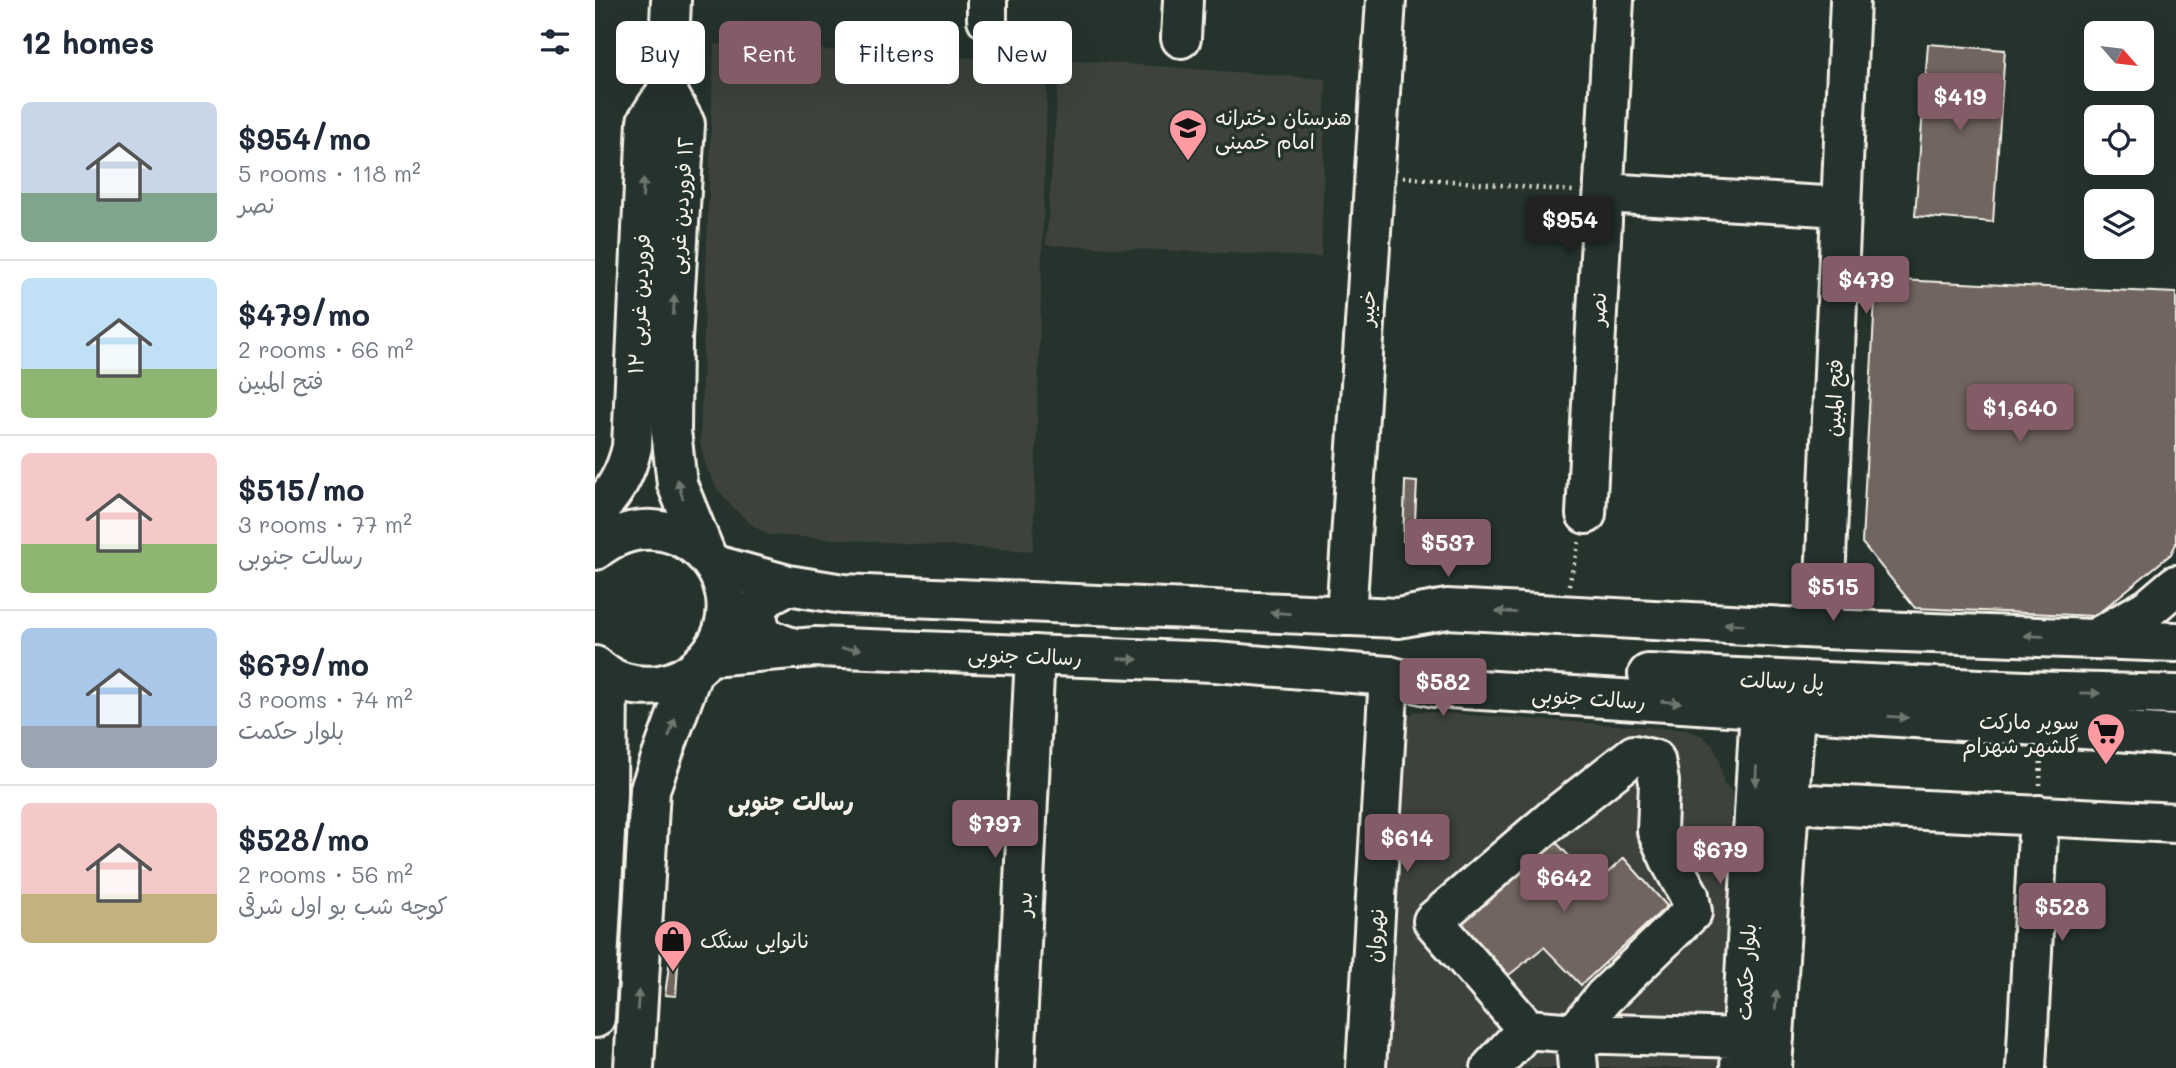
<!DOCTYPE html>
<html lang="en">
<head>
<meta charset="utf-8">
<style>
  :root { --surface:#fff; --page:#f6f6f7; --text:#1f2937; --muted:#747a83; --line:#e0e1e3; --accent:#845c67 }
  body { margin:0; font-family:Mali,"Playpen Sans Arabic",sans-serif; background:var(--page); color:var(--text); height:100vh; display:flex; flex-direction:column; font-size:26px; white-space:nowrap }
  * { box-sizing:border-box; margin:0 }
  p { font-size:23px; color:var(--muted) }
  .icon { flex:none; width:38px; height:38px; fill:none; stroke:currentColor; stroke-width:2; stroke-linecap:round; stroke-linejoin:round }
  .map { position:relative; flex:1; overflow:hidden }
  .details { display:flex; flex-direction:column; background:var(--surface); width:595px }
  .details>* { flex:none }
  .guide { position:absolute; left:21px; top:21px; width:665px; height:63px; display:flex; gap:14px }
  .needle { width:46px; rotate:118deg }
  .tools { position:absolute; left:1489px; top:21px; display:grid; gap:14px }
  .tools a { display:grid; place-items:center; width:70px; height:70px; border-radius:10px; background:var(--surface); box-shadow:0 7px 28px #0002; font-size:35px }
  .price { position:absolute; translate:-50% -60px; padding:0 16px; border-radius:7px; background:var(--accent); color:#fff; font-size:23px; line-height:46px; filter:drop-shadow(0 2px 4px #0008) }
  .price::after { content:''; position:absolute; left:50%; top:42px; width:21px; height:16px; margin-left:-10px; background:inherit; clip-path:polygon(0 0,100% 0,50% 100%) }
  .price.active { background:#222; color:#fff }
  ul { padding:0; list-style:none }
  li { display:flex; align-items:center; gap:21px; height:175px; padding:0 21px }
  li+li { border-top:2px solid var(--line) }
  li span { display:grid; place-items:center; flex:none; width:196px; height:140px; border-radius:10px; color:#555 }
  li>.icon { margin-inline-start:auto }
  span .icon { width:84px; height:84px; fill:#fffc; stroke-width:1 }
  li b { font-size:30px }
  h2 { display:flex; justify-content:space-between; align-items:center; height:84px; padding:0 21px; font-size:30px }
  .chip { padding:0 24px; border-radius:10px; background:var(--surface); box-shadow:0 7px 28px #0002; font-size:24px; line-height:63px }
  .chip.active { background:var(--accent); color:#fff }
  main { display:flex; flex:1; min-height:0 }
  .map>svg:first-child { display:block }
  .built { fill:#3c423c }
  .building { fill:#71655f; stroke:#f4f1e8; stroke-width:2 }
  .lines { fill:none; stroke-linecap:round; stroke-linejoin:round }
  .minor-casing { stroke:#f4f1e8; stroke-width:44 }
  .major-casing { stroke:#f4f1e8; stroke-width:44 }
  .path { stroke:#f4f1e8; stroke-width:4.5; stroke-dasharray:2 5; stroke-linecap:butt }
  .minor { stroke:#26332d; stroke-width:38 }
  .major { stroke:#26332d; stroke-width:38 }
  .oneway { fill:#6e766e }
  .labels { text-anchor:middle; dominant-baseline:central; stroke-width:7; stroke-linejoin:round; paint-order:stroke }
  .poi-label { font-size:21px; fill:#f4f1e8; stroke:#26332d; text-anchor:start }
  .street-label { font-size:21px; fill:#f4f1e8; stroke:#26332d }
  .neighbourhood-label { font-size:23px; font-weight:bold; fill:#f4f1e8; stroke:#26332d }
</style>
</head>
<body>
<main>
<section class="details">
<h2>12 homes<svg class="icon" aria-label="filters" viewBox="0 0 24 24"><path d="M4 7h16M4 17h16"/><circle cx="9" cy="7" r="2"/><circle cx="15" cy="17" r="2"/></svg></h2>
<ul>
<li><span style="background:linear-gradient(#c9d6e8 65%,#7fa58c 0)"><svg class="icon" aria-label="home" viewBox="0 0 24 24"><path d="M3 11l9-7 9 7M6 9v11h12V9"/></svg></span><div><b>$954/mo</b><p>5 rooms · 118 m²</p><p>نصر</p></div></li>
<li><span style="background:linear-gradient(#bfe0f5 65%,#8fb573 0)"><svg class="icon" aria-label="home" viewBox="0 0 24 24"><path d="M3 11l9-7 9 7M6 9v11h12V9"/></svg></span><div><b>$479/mo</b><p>2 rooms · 66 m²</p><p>فتح المبین</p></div></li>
<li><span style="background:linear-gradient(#f6c9c9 65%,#8fb573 0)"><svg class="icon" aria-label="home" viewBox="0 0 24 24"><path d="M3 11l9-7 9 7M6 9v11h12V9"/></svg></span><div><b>$515/mo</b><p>3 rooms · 77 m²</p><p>رسالت جنوبی</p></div></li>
<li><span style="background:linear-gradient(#a9c7e8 70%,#9aa5b1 0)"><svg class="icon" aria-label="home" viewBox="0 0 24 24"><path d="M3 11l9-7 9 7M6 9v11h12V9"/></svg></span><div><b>$679/mo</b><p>3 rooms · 74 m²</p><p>بلوار حکمت</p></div></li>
<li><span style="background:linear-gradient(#f6c9c9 65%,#c2b280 0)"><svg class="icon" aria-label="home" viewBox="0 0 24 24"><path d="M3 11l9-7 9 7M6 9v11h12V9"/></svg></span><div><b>$528/mo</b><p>2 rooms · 56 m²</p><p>کوچه شب بو اول شرقی</p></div></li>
</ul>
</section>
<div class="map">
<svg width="1581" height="1068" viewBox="0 0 1581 1068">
  <rect width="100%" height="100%" fill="#26332d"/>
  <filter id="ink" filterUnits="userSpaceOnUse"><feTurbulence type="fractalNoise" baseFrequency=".0143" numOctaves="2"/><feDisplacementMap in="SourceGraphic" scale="14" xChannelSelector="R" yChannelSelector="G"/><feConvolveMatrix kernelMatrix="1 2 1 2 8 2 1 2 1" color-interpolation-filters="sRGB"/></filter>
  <g filter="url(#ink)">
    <path class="built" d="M 119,44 L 453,62 L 438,551 L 174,535 L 156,524 L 137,507 L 121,487 L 111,467 L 105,442 Z
      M 465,59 L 731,79 L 726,257 L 451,245 Z
      M 820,711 L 1091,730 L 1107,736 L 1117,745 L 1124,758 L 1128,782 L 1144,799 L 1130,1068 L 789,1068 L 807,720 Z"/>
    <path class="building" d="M 1333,44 L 1410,50 L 1398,222 L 1320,216 Z
      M 1281,279 L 1581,293 L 1581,544 L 1576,554 L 1500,616 L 1320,608 L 1267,543 Z
      M 810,481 L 822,482 L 819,541 L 808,541 Z
      M 960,841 L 1000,884 L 1029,858 L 1072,906 L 986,985 L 949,947 L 914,975 L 866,923 Z
      M 84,950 L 81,996 L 70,995 L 76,951 Z"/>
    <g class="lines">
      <defs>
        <path id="minor" d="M 392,19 L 392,0
          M 586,38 L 588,0
          M 1009,193 L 1246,207
          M 991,514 L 1019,0
          M 751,616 L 791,0
          M 1228,629 L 1255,0
          M 1194,803 L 1581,823
          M 420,1068 L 440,655
          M 771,1068 L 794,676
          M 896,1068 L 932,1029
          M 983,1068 L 980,1033 L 1009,997 L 1097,912 L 1094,895 L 1077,864 L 1062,831 L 1064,782 L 1060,760 L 1039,755 L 961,816 L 838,921 L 932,1029 L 980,1033 L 1179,1039
          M 1145,1068 L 1165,707
          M 1177,1068 L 1200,710
          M 1431,1068 L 1444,815"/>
        <path id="major" d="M 76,0 L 72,91 L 90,124 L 77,340 L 76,431 L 82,484 L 110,553
          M 0,513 C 19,493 31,474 37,447 L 52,121 L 72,91
          M 0,550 C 84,484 178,595 106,664 C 94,676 80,683 64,685 C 42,688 17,683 0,666
          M 120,565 L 193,585 L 248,594 L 803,618 L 852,609 L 1228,629 L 1581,642
          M 193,585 L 174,595 L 164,606 C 158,637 177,641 202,649
          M 1501,638 L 1554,608 L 1581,585
          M 115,656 L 221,647 L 620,662 L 794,676 L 839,687 L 1581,735
          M 1053,674 L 1430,691 L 1581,695
          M 0,1018 L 12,795 L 13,675
          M 39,1068 L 55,789 L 97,673"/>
      </defs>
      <use href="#minor" class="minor-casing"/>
      <use href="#major" class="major-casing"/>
      <path class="path" d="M 808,177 L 978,191
        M 974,585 L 984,542
        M 1445,785 L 1446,755"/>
      <use href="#minor" class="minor"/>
      <use href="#major" class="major"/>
    </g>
    <defs><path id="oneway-solid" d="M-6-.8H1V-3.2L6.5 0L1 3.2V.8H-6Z" transform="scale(1.75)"/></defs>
    <g class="oneway">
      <use href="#oneway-solid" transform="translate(48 188) rotate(-87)"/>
      <use href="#oneway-solid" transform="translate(79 305) rotate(-86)"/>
      <use href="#oneway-solid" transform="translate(85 489) rotate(-106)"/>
      <use href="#oneway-solid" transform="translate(911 612) rotate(-177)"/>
      <use href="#oneway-solid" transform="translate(685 613) rotate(-177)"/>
      <use href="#oneway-solid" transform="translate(1139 624) rotate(-177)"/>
      <use href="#oneway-solid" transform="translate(1439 636) rotate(-178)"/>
      <use href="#oneway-solid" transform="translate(256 649) rotate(2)"/>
      <use href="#oneway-solid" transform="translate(533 659) rotate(2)"/>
      <use href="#oneway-solid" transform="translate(1495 693) rotate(1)"/>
      <use href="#oneway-solid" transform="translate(1076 702) rotate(4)"/>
      <use href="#oneway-solid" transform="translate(1303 717) rotate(4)"/>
      <use href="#oneway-solid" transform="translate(77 728) rotate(-70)"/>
      <use href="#oneway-solid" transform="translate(1161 776) rotate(93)"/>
      <use href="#oneway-solid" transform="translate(43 1000) rotate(-87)"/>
      <use href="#oneway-solid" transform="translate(1181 1000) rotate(-86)"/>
    </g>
  </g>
  <defs>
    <symbol id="school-pin" viewBox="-11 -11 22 30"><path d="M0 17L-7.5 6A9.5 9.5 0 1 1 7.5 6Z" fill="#ff9aa2" stroke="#26332d"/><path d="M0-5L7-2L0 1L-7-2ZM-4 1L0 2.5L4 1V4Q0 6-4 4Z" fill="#111"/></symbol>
    <symbol id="supermarket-pin" viewBox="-11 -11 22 30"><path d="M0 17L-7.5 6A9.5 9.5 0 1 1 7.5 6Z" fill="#ff9aa2" stroke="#26332d"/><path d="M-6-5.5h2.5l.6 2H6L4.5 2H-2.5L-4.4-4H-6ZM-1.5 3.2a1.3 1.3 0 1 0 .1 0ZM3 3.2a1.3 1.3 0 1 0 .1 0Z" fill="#111"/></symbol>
    <symbol id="shop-pin" viewBox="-11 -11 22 30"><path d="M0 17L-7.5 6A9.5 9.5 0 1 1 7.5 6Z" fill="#ff9aa2" stroke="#26332d"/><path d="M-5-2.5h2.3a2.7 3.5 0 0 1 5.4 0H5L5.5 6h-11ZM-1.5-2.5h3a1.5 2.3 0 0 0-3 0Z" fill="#111"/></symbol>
  </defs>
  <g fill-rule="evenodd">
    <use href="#school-pin" x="571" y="106" width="44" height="60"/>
    <use href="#supermarket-pin" x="1489" y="710" width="44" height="60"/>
    <use href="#shop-pin" x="56" y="917" width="44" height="60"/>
  </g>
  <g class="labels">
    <g class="poi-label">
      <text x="620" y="116">هنرستان دخترانه<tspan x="620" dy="24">امام خمینی</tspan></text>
      <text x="1484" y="720" text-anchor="end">سوپر مارکت<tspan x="1484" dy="24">گلشهر شهرام</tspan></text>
      <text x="105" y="939">نانوایی سنگک</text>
    </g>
    <g class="street-label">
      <text transform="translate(85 205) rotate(-86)">١٢ فروردین غربى</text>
      <text transform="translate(43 304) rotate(-87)">۱۲ فروردین غربی</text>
      <text transform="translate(771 308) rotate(-86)">خیبر</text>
      <text transform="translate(1002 309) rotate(-87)">نصر</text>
      <text transform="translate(1238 398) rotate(-88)">فتح المبین</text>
      <text transform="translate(430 655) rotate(2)">رسالت جنوبی</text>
      <text transform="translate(1187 680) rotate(2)">پل رسالت</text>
      <text transform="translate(994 697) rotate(4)">رسالت جنوبی</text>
      <text transform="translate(428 904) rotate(-87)">بدر</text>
      <text transform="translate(779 935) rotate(-87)">نهروان</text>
      <text transform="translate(1150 972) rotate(-87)">بلوار حکمت</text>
    </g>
    <g class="neighbourhood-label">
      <text x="196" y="801">رسالت جنوبی</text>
    </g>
  </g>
</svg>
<div class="tools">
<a><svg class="needle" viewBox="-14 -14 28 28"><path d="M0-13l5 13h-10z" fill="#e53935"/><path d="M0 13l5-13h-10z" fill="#747a83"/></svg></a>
<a><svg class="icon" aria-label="locate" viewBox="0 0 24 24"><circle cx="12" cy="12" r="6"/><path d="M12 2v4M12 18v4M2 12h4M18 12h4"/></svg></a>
<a><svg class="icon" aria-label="layers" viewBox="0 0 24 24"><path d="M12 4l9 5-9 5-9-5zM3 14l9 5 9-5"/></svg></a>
</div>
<b class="price" style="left:1365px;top:133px">$419</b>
<b class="price active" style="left:975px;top:256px">$954</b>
<b class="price" style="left:1271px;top:316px">$479</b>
<b class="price" style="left:1425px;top:444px">$1,640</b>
<b class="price" style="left:853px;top:579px">$537</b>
<b class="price" style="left:1238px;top:623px">$515</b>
<b class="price" style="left:848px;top:718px">$582</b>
<b class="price" style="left:400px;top:860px">$797</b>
<b class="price" style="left:812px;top:874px">$614</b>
<b class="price" style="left:1125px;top:886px">$679</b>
<b class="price" style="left:969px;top:914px">$642</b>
<b class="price" style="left:1467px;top:943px">$528</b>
<div class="guide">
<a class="chip">Buy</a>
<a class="chip active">Rent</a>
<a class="chip">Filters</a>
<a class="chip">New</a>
</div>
</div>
</main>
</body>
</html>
